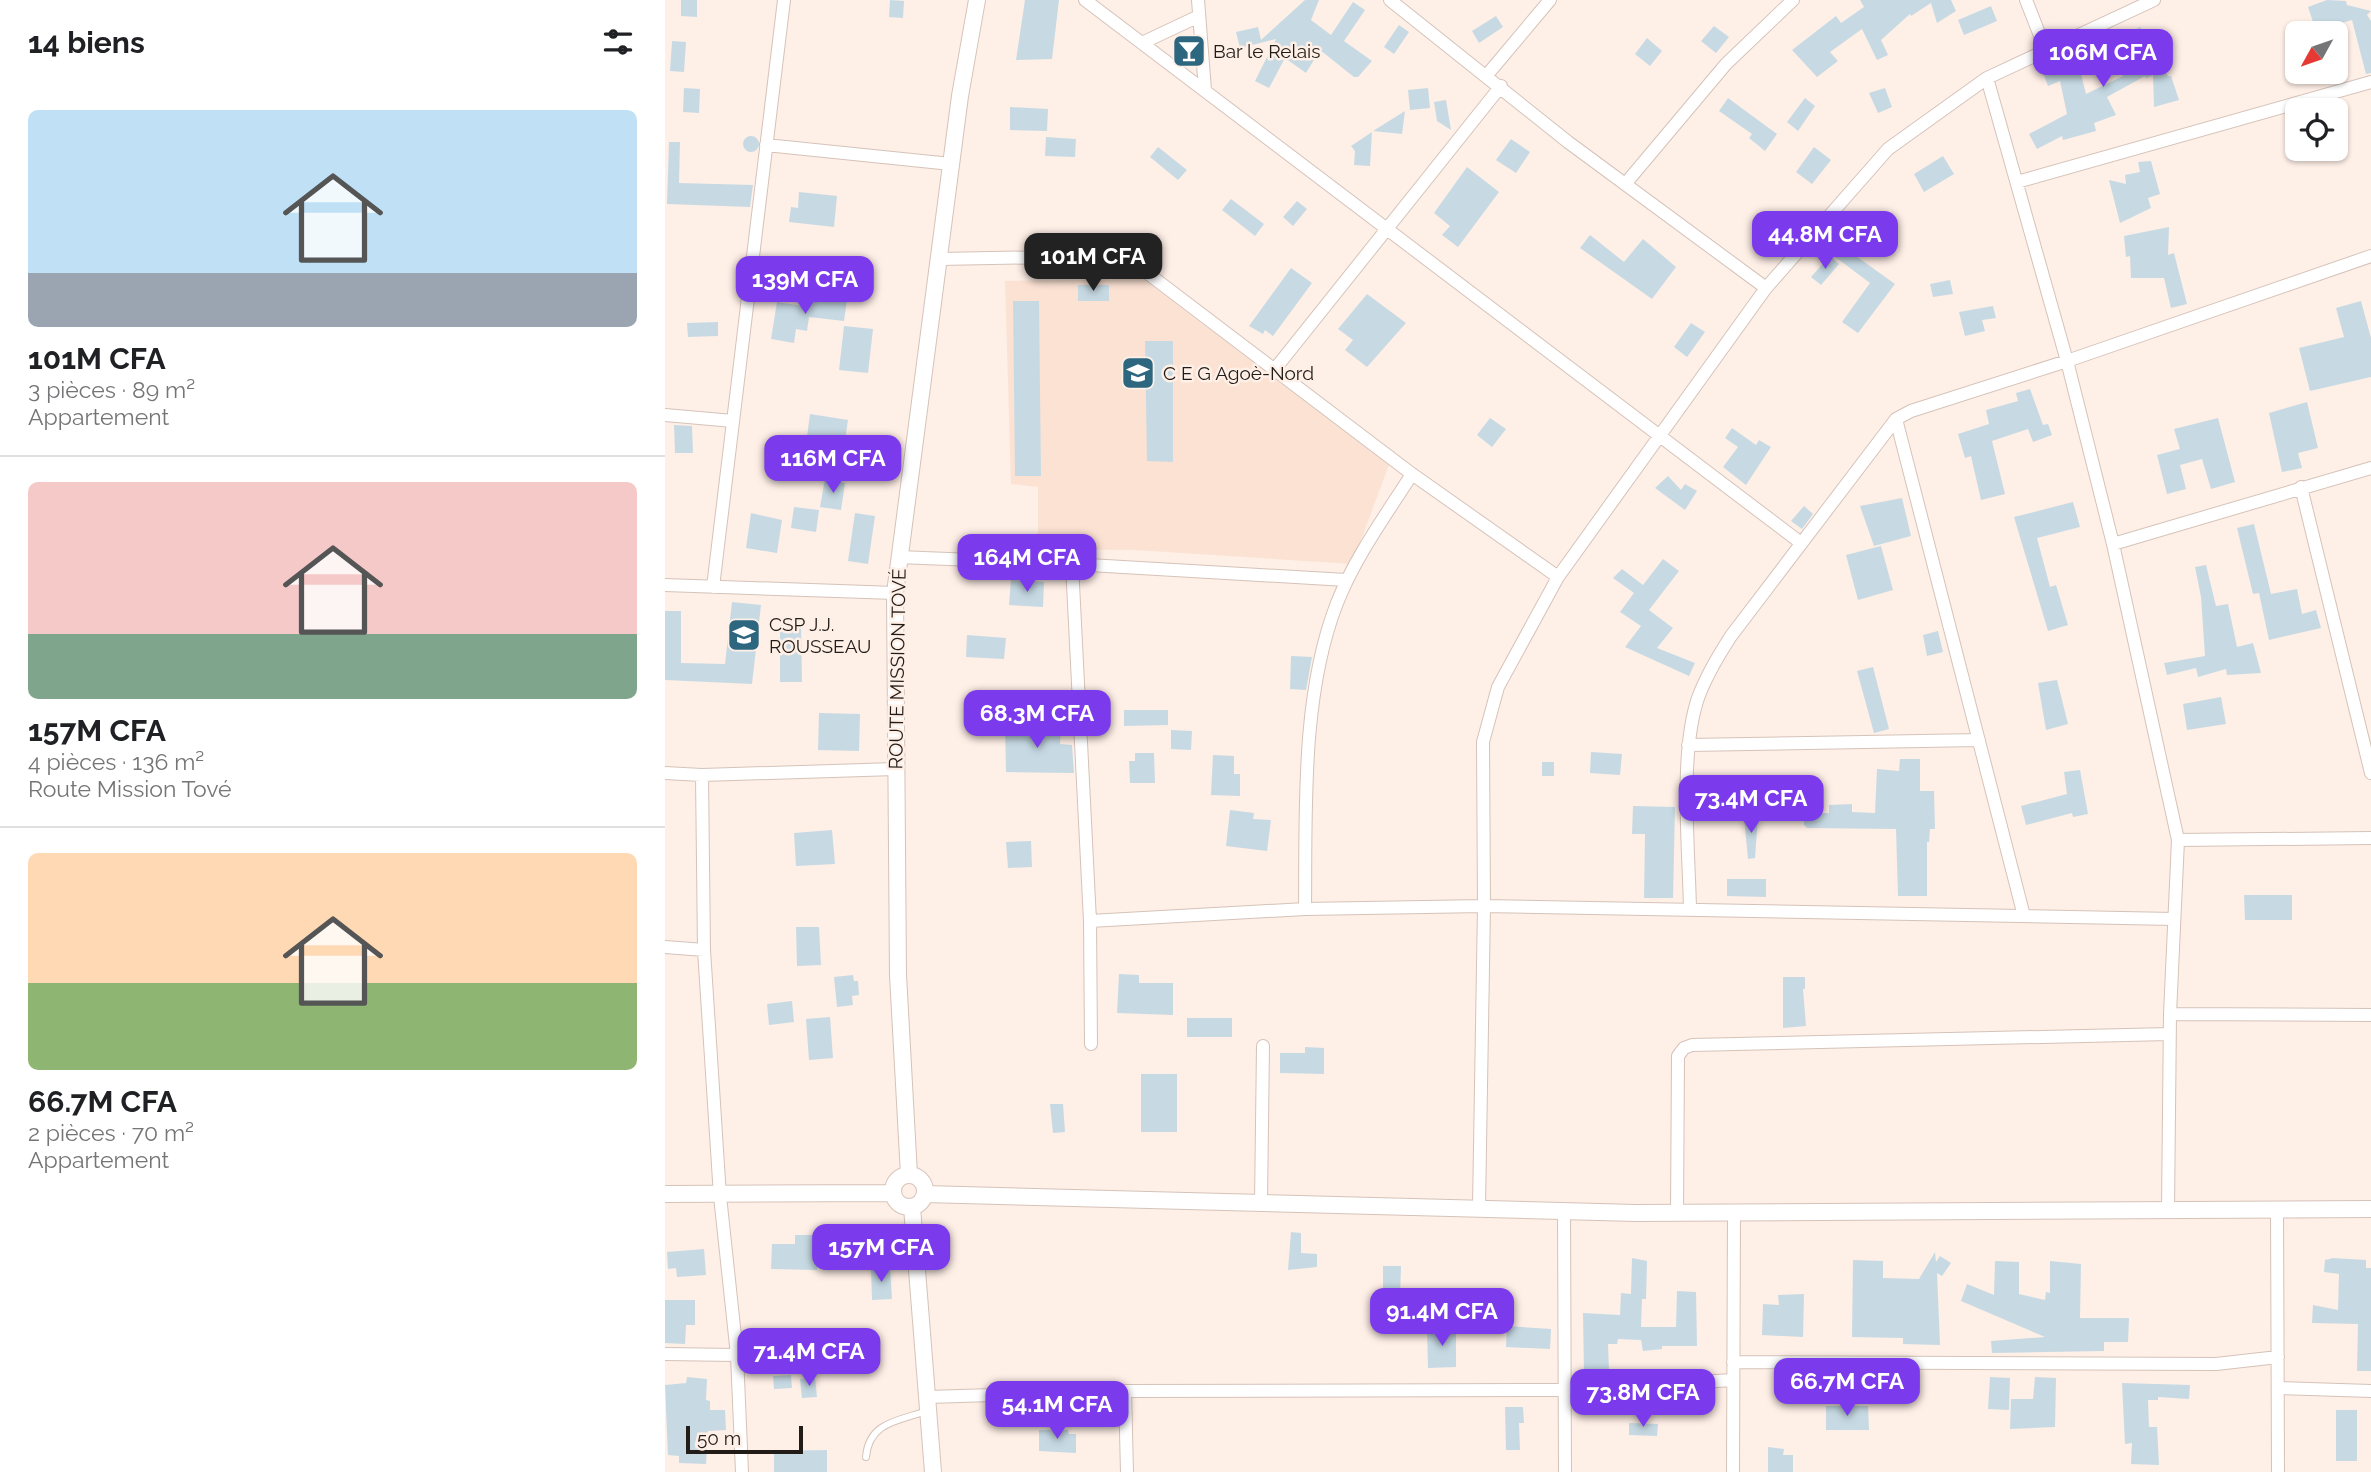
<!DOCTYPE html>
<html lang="fr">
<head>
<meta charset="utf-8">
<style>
  :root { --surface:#fff; --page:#f2f2f2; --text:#202124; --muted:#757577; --line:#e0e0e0; --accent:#7c3aed }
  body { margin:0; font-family:Raleway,sans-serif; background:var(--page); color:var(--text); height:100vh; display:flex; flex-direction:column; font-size:26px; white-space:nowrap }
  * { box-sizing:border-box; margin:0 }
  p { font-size:23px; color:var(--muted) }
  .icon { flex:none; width:38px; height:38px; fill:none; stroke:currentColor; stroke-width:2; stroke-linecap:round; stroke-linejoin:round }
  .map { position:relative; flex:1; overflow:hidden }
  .side { display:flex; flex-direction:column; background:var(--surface); width:665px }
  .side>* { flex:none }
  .needle { width:46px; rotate:230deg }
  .tools { position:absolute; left:1620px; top:21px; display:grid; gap:14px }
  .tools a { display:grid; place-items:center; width:63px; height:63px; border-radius:10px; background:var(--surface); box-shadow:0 2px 5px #0004; font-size:35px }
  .scale { position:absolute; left:21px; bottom:18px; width:117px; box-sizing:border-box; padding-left:7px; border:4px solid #221c18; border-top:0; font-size:19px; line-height:24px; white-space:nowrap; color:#221c18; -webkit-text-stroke:5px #feefe7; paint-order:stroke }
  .price { position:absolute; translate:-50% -60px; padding:0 16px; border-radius:14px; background:var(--accent); color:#fff; font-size:23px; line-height:46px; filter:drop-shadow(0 2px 4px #0008) }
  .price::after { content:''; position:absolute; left:50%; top:42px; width:21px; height:16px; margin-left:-10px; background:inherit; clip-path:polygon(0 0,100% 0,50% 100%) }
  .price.active { background:#222; color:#fff }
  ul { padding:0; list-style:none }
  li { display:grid; align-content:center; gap:14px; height:371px; padding:0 28px }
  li+li { border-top:2px solid var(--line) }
  li span { display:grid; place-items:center; height:217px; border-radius:10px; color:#555 }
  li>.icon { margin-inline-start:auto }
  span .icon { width:126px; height:126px; fill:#fffc; stroke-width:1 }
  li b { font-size:30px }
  h2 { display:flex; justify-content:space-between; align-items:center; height:84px; padding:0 28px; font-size:30px }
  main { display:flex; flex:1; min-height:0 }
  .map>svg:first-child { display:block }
  .built { fill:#fce2d3 }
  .building { fill:#c7dae4 }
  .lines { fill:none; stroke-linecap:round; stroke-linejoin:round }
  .service-casing { stroke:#d5c3b9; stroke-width:8 }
  .minor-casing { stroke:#d5c3b9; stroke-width:14 }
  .tertiary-casing { stroke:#d5c3b9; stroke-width:18 }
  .service { stroke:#fff; stroke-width:6 }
  .minor { stroke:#fff; stroke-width:12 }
  .tertiary { stroke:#fff; stroke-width:16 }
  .labels { text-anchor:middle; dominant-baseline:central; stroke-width:5; stroke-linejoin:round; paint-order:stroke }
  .poi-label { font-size:19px; fill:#221c18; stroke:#feefe7; text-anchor:start }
  .street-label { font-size:19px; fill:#221c18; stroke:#feefe7 }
</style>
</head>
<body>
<main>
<section class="side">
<h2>14 biens<svg class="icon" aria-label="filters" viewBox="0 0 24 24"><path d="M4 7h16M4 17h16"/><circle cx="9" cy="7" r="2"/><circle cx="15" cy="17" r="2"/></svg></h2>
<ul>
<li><span style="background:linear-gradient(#bfe0f5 75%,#9aa5b1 0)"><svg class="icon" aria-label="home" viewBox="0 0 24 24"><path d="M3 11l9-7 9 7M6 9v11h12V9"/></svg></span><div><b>101M CFA</b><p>3 pièces · 89 m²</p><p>Appartement</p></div></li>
<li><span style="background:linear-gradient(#f6c9c9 70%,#7fa58c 0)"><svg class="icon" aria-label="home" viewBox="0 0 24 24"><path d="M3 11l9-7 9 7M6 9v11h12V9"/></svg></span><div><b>157M CFA</b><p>4 pièces · 136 m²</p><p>Route Mission Tové</p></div></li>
<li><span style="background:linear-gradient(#ffd9b3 60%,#8fb573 0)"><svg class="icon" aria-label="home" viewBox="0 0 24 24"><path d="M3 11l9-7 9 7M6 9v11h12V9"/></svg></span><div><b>66.7M CFA</b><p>2 pièces · 70 m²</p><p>Appartement</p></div></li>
</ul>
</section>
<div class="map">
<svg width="1706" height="1472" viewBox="0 0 1706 1472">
  <rect width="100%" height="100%" fill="#feefe7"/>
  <path class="built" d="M 478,279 L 724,465 L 687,564 L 471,550 L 373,549 L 373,487 L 346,484 L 340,281 Z"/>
  <path class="building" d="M 16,0 L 32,0 L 32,17 L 16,16 Z
    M 225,0 L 239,1 L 238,18 L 224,17 Z
    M 360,0 L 394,0 L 387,59 L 351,60 Z
    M 640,0 L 654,0 L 646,20 L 666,35 L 688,2 L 700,10 L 679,41 L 707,61 L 693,77 L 689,77 L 655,50 L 641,73 L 620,58 L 604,88 L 590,81 L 611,39 L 575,48 L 571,32 L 593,27 L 596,40 Z
    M 1195,0 L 1286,0 L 1291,11 L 1272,23 L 1266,3 L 1246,16 L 1245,14 L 1216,40 L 1223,55 L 1212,60 L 1197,29 L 1165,52 L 1173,61 L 1152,77 L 1127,50 L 1171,16 L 1176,23 L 1199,7 Z
    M 1662,0 L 1681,1 L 1682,5 L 1706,11 L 1702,15 L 1706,21 L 1706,73 L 1701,74 L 1687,20 L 1651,31 L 1643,7 Z
    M 1326,6 L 1332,21 L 1299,35 L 1293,20 Z
    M 831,16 L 838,27 L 814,43 L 807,31 Z
    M 734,25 L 744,32 L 729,54 L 719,47 Z
    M 1049,26 L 1064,37 L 1051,53 L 1036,41 Z
    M 1475,27 L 1503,76 L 1506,76 L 1514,100 L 1489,107 L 1488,75 L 1481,78 L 1480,76 L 1442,97 L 1451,115 L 1429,123 L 1431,131 L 1398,140 L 1397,136 L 1372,149 L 1364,134 L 1402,114 L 1395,81 L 1383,86 L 1377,70 L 1412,59 L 1421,94 L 1458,76 L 1442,54 L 1461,42 L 1458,37 Z
    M 982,38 L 997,51 L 985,66 L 970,54 Z
    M 7,41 L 21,42 L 19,72 L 5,71 Z
    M 19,88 L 35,89 L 34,113 L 18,112 Z
    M 763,88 L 765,108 L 745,110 L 743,90 Z
    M 1220,88 L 1227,107 L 1213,113 L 1204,93 Z
    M 1063,98 L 1112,134 L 1100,151 L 1084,138 L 1087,134 L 1054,111 Z
    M 1140,98 L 1150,106 L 1133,131 L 1122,122 Z
    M 781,100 L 786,130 L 772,121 L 769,102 Z
    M 345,107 L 383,109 L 382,131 L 345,130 Z
    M 740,111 L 737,134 L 708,131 Z
    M 707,132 L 705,166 L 689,165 L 690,151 L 686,146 Z
    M78 144a8 8 0 1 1 16 0a8 8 0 1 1-16 0Z
    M 381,137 L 411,139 L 410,157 L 380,156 Z
    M 846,139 L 865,152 L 851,173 L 831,160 Z
    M 4,142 L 15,142 L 14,183 L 88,185 L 85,207 L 2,204 Z
    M 493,147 L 522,170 L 513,180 L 485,157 Z
    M 1149,147 L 1166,160 L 1147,184 L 1131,172 Z
    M 1278,156 L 1289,174 L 1259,192 L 1249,174 Z
    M 1486,161 L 1495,194 L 1483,198 L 1486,208 L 1455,223 L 1444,180 L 1461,184 L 1460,175 L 1475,172 L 1473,162 Z
    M 802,167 L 834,192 L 793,247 L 777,235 L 785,226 L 769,213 Z
    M 134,192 L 172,196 L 169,227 L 124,222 L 126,207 L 133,208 Z
    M 566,199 L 599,224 L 590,236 L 557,210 Z
    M 632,201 L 642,209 L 628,226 L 618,217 Z
    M 1504,227 L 1503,255 L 1509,253 L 1522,304 L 1506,308 L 1499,278 L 1466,278 L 1465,256 L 1461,257 L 1459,236 Z
    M 925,235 L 959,262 L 978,239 L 1011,267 L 987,299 L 915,248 Z
    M 1177,246 L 1230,284 L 1193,333 L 1177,322 L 1205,283 L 1169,256 Z
    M 1165,256 L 1174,264 L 1156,285 L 1146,277 Z
    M 626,268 L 647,283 L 608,336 L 600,330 L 598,334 L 584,326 Z
    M 1285,280 L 1288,294 L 1268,297 L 1265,284 Z
    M 413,285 L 444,285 L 444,301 L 413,301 Z
    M 702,294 L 741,323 L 702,367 L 680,350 L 688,340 L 673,329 Z
    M 140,295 L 182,300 L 179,321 L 144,317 L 142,331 L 131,329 L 129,343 L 106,339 L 112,302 L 139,306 Z
    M 348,301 L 374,301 L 376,476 L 350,476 Z
    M 1696,301 L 1706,338 L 1706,377 L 1645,391 L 1634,348 L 1679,337 L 1671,308 Z
    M 1328,306 L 1331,318 L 1317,320 L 1320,331 L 1300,336 L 1294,312 Z
    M 53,322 L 53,336 L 23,337 L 22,323 Z
    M 1026,323 L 1040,332 L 1022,357 L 1009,347 Z
    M 179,326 L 208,329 L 203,373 L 174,370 Z
    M 480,341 L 508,341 L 508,462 L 482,461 Z
    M 1365,389 L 1378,425 L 1383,424 L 1387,435 L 1368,442 L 1363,429 L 1327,441 L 1340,494 L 1316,500 L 1306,456 L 1300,458 L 1293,434 L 1324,424 L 1321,410 L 1353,401 L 1351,393 Z
    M 1642,402 L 1653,448 L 1633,453 L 1637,468 L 1617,472 L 1604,413 Z
    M 145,414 L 183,420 L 178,454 L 161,452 L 158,478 L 137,475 Z
    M 825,418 L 841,429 L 827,447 L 812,435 Z
    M 1553,418 L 1570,482 L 1546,489 L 1537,459 L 1515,465 L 1521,489 L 1502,494 L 1492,455 L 1515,449 L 1509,429 Z
    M 9,425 L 27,426 L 28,453 L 10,453 Z
    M 1067,428 L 1091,445 L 1094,440 L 1106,447 L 1081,485 L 1058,467 L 1073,447 L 1060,438 Z
    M 1003,476 L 1016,490 L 1020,484 L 1032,491 L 1020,510 L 990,488 Z
    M 160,479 L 180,483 L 176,510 L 155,507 Z
    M 1237,498 L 1246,536 L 1209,546 L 1195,506 Z
    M 1408,502 L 1415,527 L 1372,538 L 1385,587 L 1391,585 L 1403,625 L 1383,631 L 1349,517 Z
    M 1139,506 L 1148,514 L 1137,529 L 1126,521 Z
    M 129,507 L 154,510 L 151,532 L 126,528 Z
    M 86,513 L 117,520 L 112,553 L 81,548 Z
    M 190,513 L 210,516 L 203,564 L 183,561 Z
    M 1589,524 L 1606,594 L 1632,589 L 1637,614 L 1651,610 L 1656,628 L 1604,640 L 1594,593 L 1588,594 L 1572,528 Z
    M 1216,546 L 1228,590 L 1193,600 L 1181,555 Z
    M 998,559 L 1014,571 L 984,610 L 1008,628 L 992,648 L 1030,663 L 1024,676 L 960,647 L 976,626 L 955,612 L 969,593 L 948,578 L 957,569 L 978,585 Z
    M 1541,565 L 1551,606 L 1563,604 L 1572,647 L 1588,643 L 1596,673 L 1562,675 L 1561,669 L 1533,677 L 1531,668 L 1502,675 L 1499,663 L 1540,656 L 1536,597 L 1530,567 Z
    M 346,580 L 379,582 L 378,607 L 344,605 Z
    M 67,602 L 96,605 L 87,684 L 0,680 L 0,611 L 16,611 L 16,663 L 60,664 Z
    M 136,624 L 137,682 L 115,682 L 115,625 Z
    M 1273,631 L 1278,652 L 1262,656 L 1258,635 Z
    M 302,635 L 341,638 L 339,659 L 301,657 Z
    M 626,656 L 647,657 L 641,690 L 625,689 Z
    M 1208,667 L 1224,729 L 1209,733 L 1192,671 Z
    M 1392,680 L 1403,724 L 1381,730 L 1373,683 Z
    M 1556,697 L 1561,724 L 1522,730 L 1518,704 Z
    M 459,710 L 503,710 L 503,725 L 459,726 Z
    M 154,713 L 195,714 L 194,751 L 153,750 Z
    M 370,723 L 396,725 L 395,744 L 407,745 L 409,773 L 341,772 L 340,726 L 370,726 Z
    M 506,730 L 527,731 L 526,750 L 506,749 Z
    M 926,752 L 957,754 L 955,775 L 925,773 Z
    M 470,753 L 489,753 L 490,783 L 465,783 L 464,761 L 470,761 Z
    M 548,755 L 569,756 L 569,774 L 575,774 L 575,796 L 546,795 Z
    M 1235,759 L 1255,759 L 1255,791 L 1269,791 L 1270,829 L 1265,829 L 1264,842 L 1262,842 L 1262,896 L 1233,896 L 1231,829 L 1142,828 L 1139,825 L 1139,813 L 1164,813 L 1164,805 L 1187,804 L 1187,812 L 1210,813 L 1212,769 L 1234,771 Z
    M 877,762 L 889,762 L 889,776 L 877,776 Z
    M 1415,770 L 1423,814 L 1408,817 L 1407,813 L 1361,825 L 1356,806 L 1402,794 L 1399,772 Z
    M 968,806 L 1010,807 L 1008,898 L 979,898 L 980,834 L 967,834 Z
    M 565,810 L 589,813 L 588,819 L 606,820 L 602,851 L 561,846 Z
    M 1079,817 L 1093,817 L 1090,858 L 1083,859 Z
    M 167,830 L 170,864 L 131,866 L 129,833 Z
    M 366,841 L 367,867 L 343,868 L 341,842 Z
    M 1062,879 L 1101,879 L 1101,897 L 1062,896 Z
    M 1579,895 L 1627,895 L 1627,920 L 1580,920 Z
    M 131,927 L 154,927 L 156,965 L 132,966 Z
    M 454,974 L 474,975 L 474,983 L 508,983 L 508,1015 L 452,1013 Z
    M 188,975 L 189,981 L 193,981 L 194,995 L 187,996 L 188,1005 L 172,1007 L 169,977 Z
    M 1118,977 L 1140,977 L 1140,989 L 1138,989 L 1141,1026 L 1118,1028 Z
    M 127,1001 L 129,1022 L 104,1025 L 102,1004 Z
    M 165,1017 L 168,1058 L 144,1060 L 141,1019 Z
    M 522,1018 L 567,1018 L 567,1037 L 522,1037 Z
    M 640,1047 L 659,1048 L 659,1074 L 615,1073 L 615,1053 L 640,1053 Z
    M 476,1074 L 512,1074 L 512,1132 L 476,1132 Z
    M 385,1104 L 398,1104 L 400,1132 L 388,1133 Z
    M 626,1232 L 636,1233 L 636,1253 L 652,1254 L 652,1267 L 623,1270 Z
    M 130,1235 L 153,1235 L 152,1270 L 106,1269 L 107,1244 L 130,1244 Z
    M 39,1249 L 41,1275 L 12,1277 L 11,1268 L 3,1269 L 2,1252 Z
    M 1270,1252 L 1271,1262 L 1275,1256 L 1286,1263 L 1277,1276 L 1272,1273 L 1275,1345 L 1238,1344 L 1238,1338 L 1187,1337 L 1188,1260 L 1218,1261 L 1218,1278 L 1254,1279 Z
    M 967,1258 L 982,1261 L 981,1299 L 977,1299 L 976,1327 L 1011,1327 L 1012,1291 L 1031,1292 L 1032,1346 L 997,1346 L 997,1349 L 978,1351 L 976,1340 L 953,1339 L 952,1344 L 943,1344 L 944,1371 L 919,1372 L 918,1313 L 955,1315 L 956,1293 L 966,1294 Z
    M 1668,1258 L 1701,1260 L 1701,1268 L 1706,1268 L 1706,1371 L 1692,1371 L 1693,1324 L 1647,1323 L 1648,1305 L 1673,1310 L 1674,1274 L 1659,1272 L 1660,1260 Z
    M 1330,1261 L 1354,1262 L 1354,1294 L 1380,1300 L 1381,1292 L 1385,1293 L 1385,1261 L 1416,1264 L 1415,1318 L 1464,1318 L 1463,1342 L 1439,1342 L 1439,1351 L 1327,1353 L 1326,1341 L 1380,1337 L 1296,1301 L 1302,1284 L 1329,1295 Z
    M 718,1266 L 736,1266 L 735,1298 L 718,1298 Z
    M 225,1267 L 227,1299 L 207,1300 L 206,1268 Z
    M 1139,1294 L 1138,1337 L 1097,1335 L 1098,1304 L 1114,1305 L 1113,1295 Z
    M 0,1300 L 30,1300 L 30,1325 L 21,1325 L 20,1344 L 0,1343 Z
    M 842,1326 L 886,1329 L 885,1349 L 841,1347 Z
    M 791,1328 L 791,1367 L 763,1368 L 762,1329 Z
    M 126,1375 L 127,1388 L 109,1389 L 108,1376 Z
    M 22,1377 L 42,1379 L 41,1400 L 45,1401 L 45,1410 L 60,1410 L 61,1430 L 43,1431 L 41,1464 L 14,1463 L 14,1456 L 3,1455 L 0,1385 L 21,1383 Z
    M 150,1377 L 152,1397 L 137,1398 L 135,1379 Z
    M 1325,1377 L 1345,1378 L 1344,1410 L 1323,1409 Z
    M 1370,1377 L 1391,1378 L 1390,1427 L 1345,1429 L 1346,1399 L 1368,1399 Z
    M 1457,1383 L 1525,1385 L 1524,1399 L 1493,1397 L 1493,1400 L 1483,1400 L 1484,1427 L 1492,1427 L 1494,1465 L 1466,1464 L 1467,1443 L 1460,1444 Z
    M 1161,1406 L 1203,1406 L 1204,1430 L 1161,1430 Z
    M 840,1407 L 858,1407 L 859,1423 L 854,1423 L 855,1450 L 841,1450 Z
    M 1671,1410 L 1692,1410 L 1692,1461 L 1671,1461 Z
    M 964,1423 L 993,1424 L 992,1436 L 964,1435 Z
    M 374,1430 L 403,1430 L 404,1434 L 411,1434 L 411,1453 L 374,1451 Z
    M 1103,1447 L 1119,1449 L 1118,1455 L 1128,1455 L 1128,1472 L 1103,1472 Z
    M 162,1450 L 162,1472 L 109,1472 L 109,1451 Z"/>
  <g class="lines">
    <defs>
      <path id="service" d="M 201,1457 C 204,1422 233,1421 262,1411"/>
      <path id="minor" d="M 420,0 L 1136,543
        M 533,0 L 540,90
        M 725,0 L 903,142 L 1101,288
        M 1361,0 L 1381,51
        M 479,42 L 532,17
        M 822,75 L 885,0
        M 1322,78 L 1402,361 L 1448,544 L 1513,840 L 1505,1014 L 1503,1210
        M 101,145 L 286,164
        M 1352,182 L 1706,82
        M 961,183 L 1061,64 L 1128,0
        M 274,259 L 443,256 L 473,266 L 747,474 L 893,577
        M 610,369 L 836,86
        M 0,415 L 68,421
        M 1231,419 L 1359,916
        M 1636,487 L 1706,773
        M 1448,544 L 1706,468
        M 233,557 L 407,564 L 681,580
        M 407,564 L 425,921 L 426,1044
        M 0,585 L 230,593
        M 48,587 L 119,0
        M 1023,745 L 1314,740
        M 0,773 L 37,775 L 230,769
        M 37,775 L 39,950 L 55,1196 L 72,1355 L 77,1472
        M 1513,840 L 1706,838
        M 640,909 C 641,811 636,695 672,603 C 690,557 721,515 747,474
        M 1025,910 C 1024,849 1014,754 1033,698 C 1041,676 1053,656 1066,636 L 1231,419 L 1246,411 L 1402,361 L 1706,256
        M 425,921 L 640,909 L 819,906 L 1509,919
        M 0,947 L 39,950
        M 1505,1014 L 1706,1015
        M 596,1202 L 598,1046
        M 814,1207 L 819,906 L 818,742 L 833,687 L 893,577 L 1101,288 L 1223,149 L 1322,78 L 1489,0
        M 1612,1210 L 1613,1472
        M 899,1212 L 900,1472
        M 1012,1213 L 1013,1056 L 1019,1048 L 1027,1045 L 1504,1034
        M 0,1354 L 72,1355
        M 1068,1362 L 1551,1364 L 1613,1357
        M 1613,1388 L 1706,1391
        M 460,1391 L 462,1472
        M 262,1397 L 460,1391 L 902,1390 L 1068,1380
        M 1068,1472 L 1069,1213"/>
      <path id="tertiary" d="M228 1191a16 16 0 1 1 32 0a16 16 0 1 1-32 0Z
        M 244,1175 L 233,975 L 230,593 L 295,96 L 312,0
        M 0,1194 L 228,1193
        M 260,1194 L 971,1213 L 1706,1209
        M 247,1207 L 268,1472"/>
    </defs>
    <use href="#service" class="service-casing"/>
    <use href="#minor" class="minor-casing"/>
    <use href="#tertiary" class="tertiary-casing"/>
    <use href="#service" class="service"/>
    <use href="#minor" class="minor"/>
    <use href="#tertiary" class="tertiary"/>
  </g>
  <defs>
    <symbol id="bar-square" viewBox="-11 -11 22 22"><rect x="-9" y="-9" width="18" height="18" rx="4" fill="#2d667f" stroke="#feefe7"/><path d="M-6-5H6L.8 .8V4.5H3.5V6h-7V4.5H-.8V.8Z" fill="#fff"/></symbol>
    <symbol id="school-square" viewBox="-11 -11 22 22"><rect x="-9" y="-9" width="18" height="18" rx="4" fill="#2d667f" stroke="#feefe7"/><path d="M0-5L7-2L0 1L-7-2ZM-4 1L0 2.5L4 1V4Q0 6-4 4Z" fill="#fff"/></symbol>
  </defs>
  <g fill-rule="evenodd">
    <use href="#bar-square" x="505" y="32" width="38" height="38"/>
    <use href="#school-square" x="454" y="354" width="38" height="38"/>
    <use href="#school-square" x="60" y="616" width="38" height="38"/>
  </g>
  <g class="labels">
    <g class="poi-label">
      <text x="548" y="51">Bar le Relais</text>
      <text x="498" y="373">C E G Agoè-Nord</text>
      <text x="104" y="624">CSP J.J.<tspan x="104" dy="22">ROUSSEAU</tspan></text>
    </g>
    <g class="street-label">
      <text transform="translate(232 669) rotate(-89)">ROUTE MISSION TOVÉ</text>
    </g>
  </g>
</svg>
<div class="tools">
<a><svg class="needle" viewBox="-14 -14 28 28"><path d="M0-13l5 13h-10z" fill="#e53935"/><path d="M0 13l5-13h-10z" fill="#757577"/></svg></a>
<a><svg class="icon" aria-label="locate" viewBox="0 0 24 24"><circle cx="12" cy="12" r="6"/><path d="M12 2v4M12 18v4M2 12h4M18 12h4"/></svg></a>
</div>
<div class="scale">50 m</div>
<b class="price" style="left:1438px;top:89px">106M CFA</b>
<b class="price" style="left:1160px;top:271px">44.8M CFA</b>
<b class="price active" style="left:428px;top:293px">101M CFA</b>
<b class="price" style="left:140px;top:316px">139M CFA</b>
<b class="price" style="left:168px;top:495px">116M CFA</b>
<b class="price" style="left:362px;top:594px">164M CFA</b>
<b class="price" style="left:372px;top:750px">68.3M CFA</b>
<b class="price" style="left:1086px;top:835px">73.4M CFA</b>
<b class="price" style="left:216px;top:1284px">157M CFA</b>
<b class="price" style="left:777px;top:1348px">91.4M CFA</b>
<b class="price" style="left:144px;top:1388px">71.4M CFA</b>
<b class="price" style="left:1182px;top:1418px">66.7M CFA</b>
<b class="price" style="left:978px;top:1429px">73.8M CFA</b>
<b class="price" style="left:392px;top:1441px">54.1M CFA</b>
</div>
</main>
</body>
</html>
